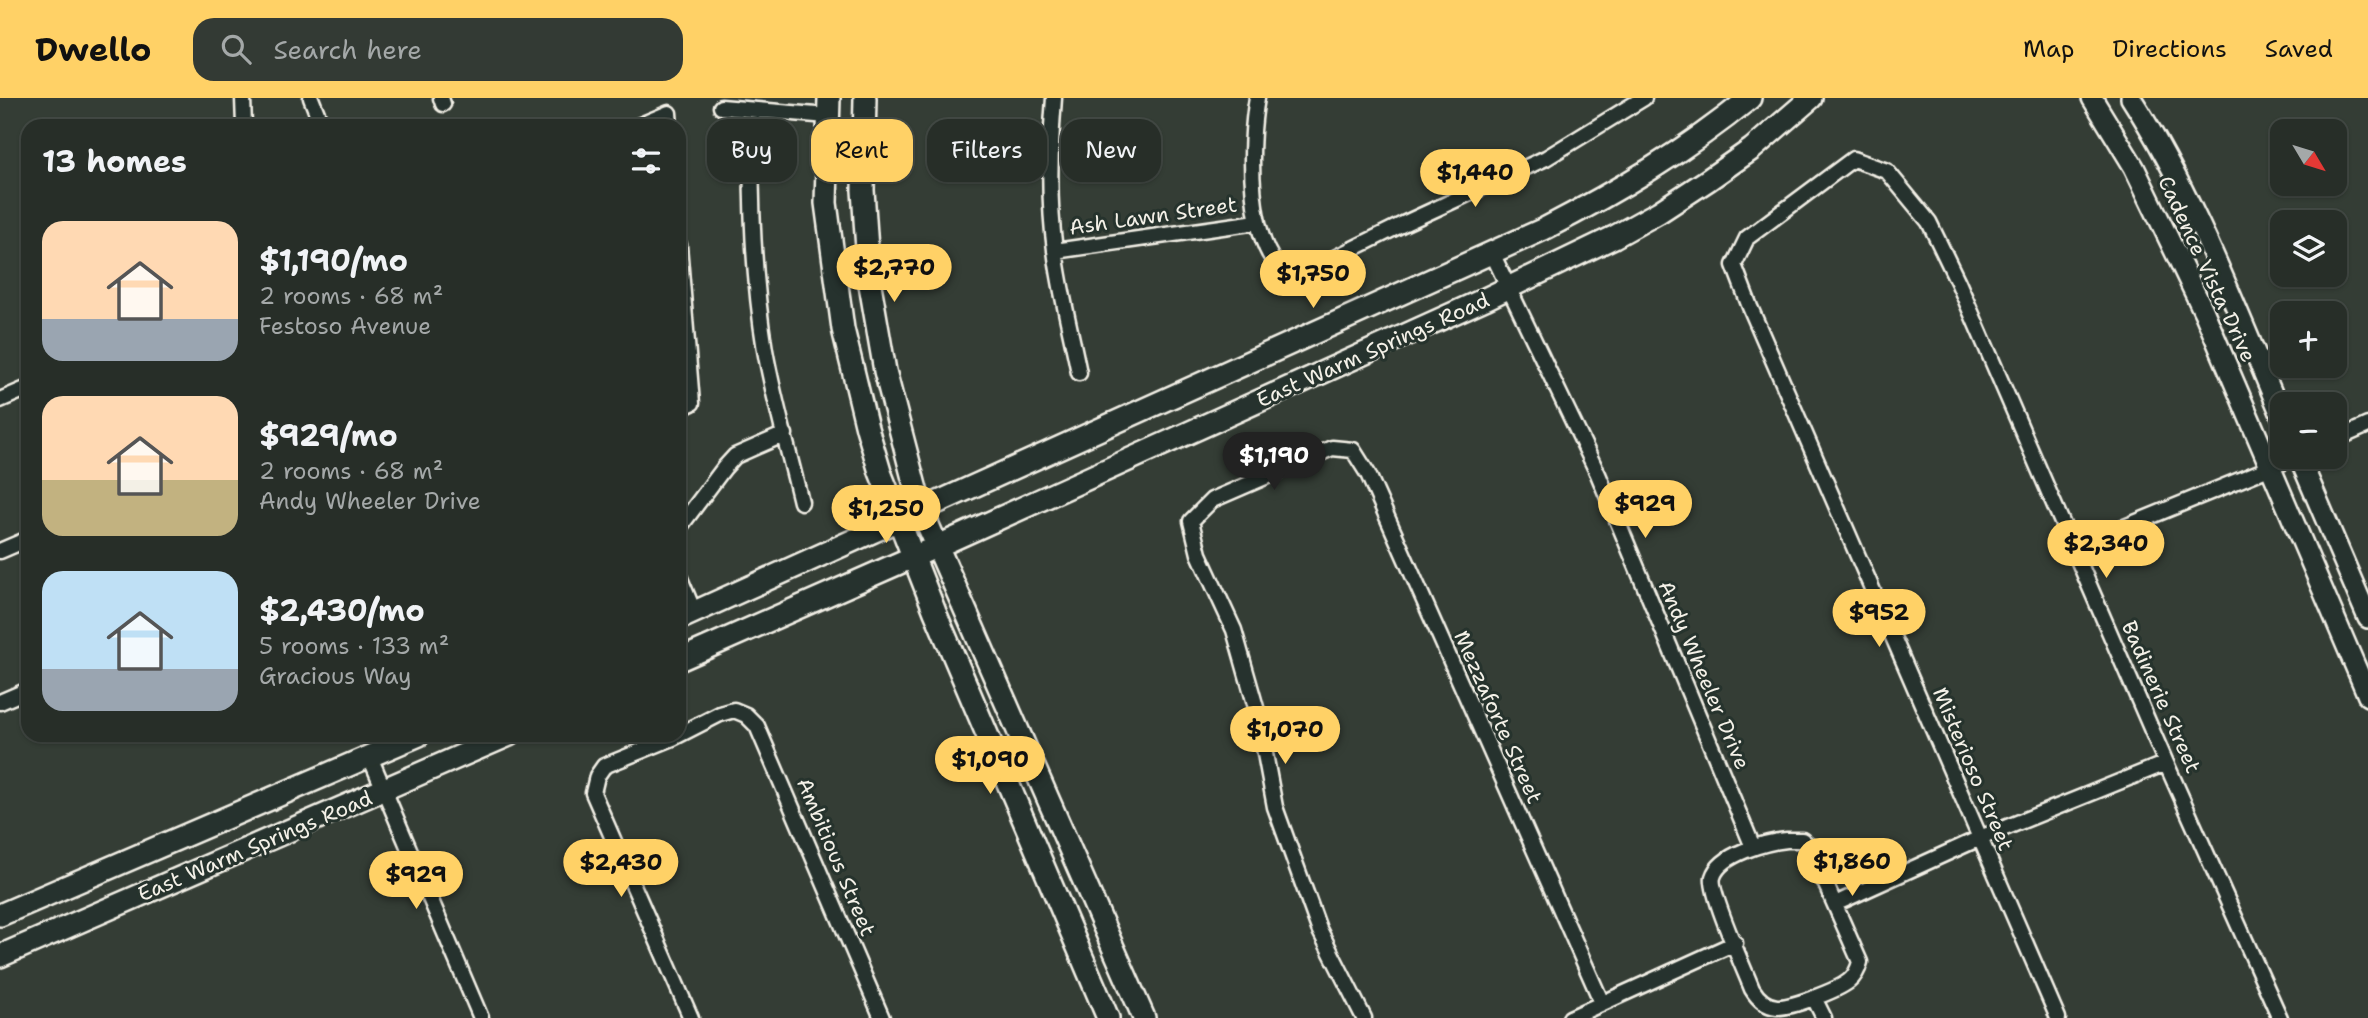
<!DOCTYPE html>
<html lang="en">
<head>
<meta charset="utf-8">
<style>
  :root { --surface:#272e28; --page:#333a34; --text:#f1f3f6; --muted:#a4a8a8; --line:#434a45; --accent:#ffd166 }
  body { margin:0; font-family:"Shantell Sans",sans-serif; background:var(--page); color:var(--text); height:100vh; display:flex; flex-direction:column; font-size:26px; white-space:nowrap }
  * { box-sizing:border-box; margin:0 }
  p { font-size:23px; color:var(--muted) }
  .icon { flex:none; width:38px; height:38px; fill:none; stroke:currentColor; stroke-width:2; stroke-linecap:round; stroke-linejoin:round }
  .map { position:relative; flex:1; overflow:hidden }
  .side { position:absolute; left:21px; top:21px; width:665px; height:623px; display:flex; flex-direction:column; background:var(--surface); border-radius:21px; box-shadow:0 2px 5px #0004,0 0 0 2px var(--line) }
  .side>* { flex:none }
  .hud { position:absolute; left:707px; top:21px; width:665px; height:63px; display:flex; gap:14px }
  .needle { width:46px; rotate:128deg }
  .buttons { position:absolute; left:2270px; top:21px; display:grid; gap:14px }
  .buttons a { display:grid; place-items:center; width:77px; height:77px; border-radius:14px; background:var(--surface); box-shadow:0 2px 5px #0004,0 0 0 2px var(--line); font-size:35px }
  .price { position:absolute; translate:-50% -60px; padding:0 16px; border-radius:24px; background:var(--accent); color:#111; font-size:23px; line-height:46px; filter:drop-shadow(0 2px 4px #0008) }
  .price::after { content:''; position:absolute; left:50%; top:42px; width:21px; height:16px; margin-left:-10px; background:inherit; clip-path:polygon(0 0,100% 0,50% 100%) }
  .price.active { background:#222; color:#fff }
  ul { padding:0; list-style:none }
  li { display:flex; align-items:center; gap:21px; height:175px; padding:0 21px }
  li span { display:grid; place-items:center; flex:none; width:196px; height:140px; border-radius:21px; color:#555 }
  li>.icon { margin-inline-start:auto }
  span .icon { width:84px; height:84px; fill:#fffc; stroke-width:1 }
  li b { font-size:30px }
  h2 { display:flex; justify-content:space-between; align-items:center; height:84px; padding:0 21px; font-size:30px }
  .tag { padding:0 24px; border-radius:21px; background:var(--surface); box-shadow:0 2px 5px #0004,0 0 0 2px var(--line); font-size:24px; line-height:63px }
  .tag.active { background:var(--accent); color:#111 }
  header { display:flex; align-items:center; gap:42px; box-sizing:border-box; height:98px; padding:0 35px; background:var(--accent); color:#111 }
  header strong { font-size:33px }
  nav { display:flex; gap:38px; margin-inline-start:auto; font-size:24px }
  .search { width:490px; height:63px; background:var(--page); display:flex; align-items:center; gap:18px; box-sizing:border-box; padding:0 24px; border-radius:21px; color:var(--muted); font-size:26px }
  .map>svg:first-child { display:block }
  .lines { fill:none; stroke-linecap:round; stroke-linejoin:round }
  .minor-casing { stroke:#f4f1e8; stroke-width:19 }
  .tertiary-casing { stroke:#f4f1e8; stroke-width:24 }
  .secondary-casing { stroke:#f4f1e8; stroke-width:26 }
  .minor { stroke:#26332d; stroke-width:14 }
  .tertiary { stroke:#26332d; stroke-width:19 }
  .secondary { stroke:#26332d; stroke-width:21 }
  .labels { text-anchor:middle; dominant-baseline:central; stroke-width:6; stroke-linejoin:round; paint-order:stroke }
  .street-label { font-size:21px; fill:#f4f1e8; stroke:#26332d }
</style>
</head>
<body>
<header>
<strong>Dwello</strong>
<div class="search"><svg class="icon" aria-label="search" viewBox="0 0 24 24"><circle cx="10" cy="10" r="6"/><path d="M15 15l6 6"/></svg>Search here</div>
<nav><a>Map</a><a>Directions</a><a>Saved</a></nav>
</header>
<div class="map">
<svg width="2368" height="920" viewBox="0 0 2368 920">
  <rect width="100%" height="100%" fill="#343d35"/>
  <filter id="ink" filterUnits="userSpaceOnUse"><feTurbulence type="fractalNoise" baseFrequency=".0143" numOctaves="2"/><feDisplacementMap in="SourceGraphic" scale="14" xChannelSelector="R" yChannelSelector="G"/><feConvolveMatrix kernelMatrix="1 2 1 2 8 2 1 2 1" color-interpolation-filters="sRGB"/></filter>
  <g filter="url(#ink)">
    <g class="lines">
      <defs>
        <path id="minor" d="M 243,0 L 244,28
          M 311,0 L 322,28
          M 441,0 L 443,6
          M 1054,0 C 1050,51 1048,101 1055,152 C 1060,193 1071,234 1079,275
          M 1257,0 C 1249,44 1245,153 1290,178 L 1304,175 L 1403,126 L 1546,60 L 1644,0
          M 721,9 L 828,18
          M 752,12 C 750,93 752,173 765,252 C 774,303 789,354 801,404
          M 638,28 L 669,15 L 670,28
          M 679,147 L 692,305 L 679,311
          M 1055,153 L 1257,124
          M 1492,155 L 1598,376 L 1753,749
          M 0,302 L 28,290
          M 2334,342 L 2368,327
          M 679,430 L 724,370 L 735,358 L 785,336
          M 2073,450 L 2296,359
          M 0,453 L 28,441
          M 679,478 L 694,514
          M 0,604 L 28,592
          M 370,659 L 481,920
          M 1787,742 L 1802,742 L 1809,748 L 1860,864 C 1858,872 1855,878 1849,883 C 1838,892 1791,910 1777,909 C 1765,908 1758,901 1752,891 C 1745,873 1709,793 1713,779 C 1720,756 1766,744 1787,742 Z
          M 1835,806 L 1980,740 L 2166,665
          M 1814,900 L 1824,920
          M 691,920 L 593,695 L 597,678 L 604,668 L 673,640 L 720,616 L 734,612 L 746,617 L 757,628 L 882,920
          M 1364,920 L 1319,831 L 1275,709 L 1257,613 L 1234,532 L 1199,456 L 1191,423 L 1212,402 L 1332,350 L 1353,352 L 1368,376 L 1602,905
          M 1570,920 L 1735,845
          M 2058,920 L 1750,209 L 1734,167 L 1747,140 L 1853,61 L 1887,73 L 1929,124 L 1958,184 L 2166,665 L 2280,920"/>
        <path id="tertiary" d="M 2092,0 L 2134,69 L 2204,214 L 2368,598
          M 2131,0 C 2195,100 2236,211 2282,319
          M 2299,359 L 2368,520"/>
        <path id="secondary" d="M 829,0 L 826,105 L 843,231 L 867,330 L 880,374 L 935,514 L 1108,920
          M 865,0 L 863,92 L 869,181 L 885,273 L 921,411 L 1144,920
          M 679,521 L 1544,131 C 1618,93 1685,53 1750,0
          M 679,562 L 938,448 L 1485,201 L 1614,139 L 1659,114 L 1708,82 L 1752,51 L 1811,0
          M 0,817 L 419,637
          M 0,858 L 509,637"/>
      </defs>
      <use href="#minor" class="minor-casing"/>
      <use href="#tertiary" class="tertiary-casing"/>
      <use href="#secondary" class="secondary-casing"/>
      <use href="#minor" class="minor"/>
      <use href="#tertiary" class="tertiary"/>
      <use href="#secondary" class="secondary"/>
    </g>
  </g>
  <g class="labels">
    <g class="street-label">
      <text transform="translate(1153 118) rotate(-8)">Ash Lawn Street</text>
      <text transform="translate(2207 171) rotate(65)">Cadence Vista Drive</text>
      <text transform="translate(1373 252) rotate(-24)">East Warm Springs Road</text>
      <text transform="translate(1704 577) rotate(67)">Andy Wheeler Drive</text>
      <text transform="translate(2161 599) rotate(66)">Badinerie Street</text>
      <text transform="translate(1498 619) rotate(66)">Mezzaforte Street</text>
      <text transform="translate(1973 671) rotate(67)">Misterioso Street</text>
      <text transform="translate(255 748) rotate(-23)">East Warm Springs Road</text>
      <text transform="translate(836 759) rotate(67)">Ambitious Street</text>
    </g>
  </g>
</svg>
<div class="buttons">
<a><svg class="needle" viewBox="-14 -14 28 28"><path d="M0-13l5 13h-10z" fill="#e53935"/><path d="M0 13l5-13h-10z" fill="#a4a8a8"/></svg></a>
<a><svg class="icon" aria-label="layers" viewBox="0 0 24 24"><path d="M12 4l9 5-9 5-9-5zM3 14l9 5 9-5"/></svg></a>
<a>+</a>
<a>−</a>
</div>
<b class="price" style="left:1475px;top:111px">$1,440</b>
<b class="price" style="left:894px;top:206px">$2,770</b>
<b class="price" style="left:1313px;top:212px">$1,750</b>
<b class="price active" style="left:1274px;top:394px">$1,190</b>
<b class="price" style="left:1645px;top:442px">$929</b>
<b class="price" style="left:886px;top:447px">$1,250</b>
<b class="price" style="left:2106px;top:482px">$2,340</b>
<b class="price" style="left:1879px;top:551px">$952</b>
<b class="price" style="left:1285px;top:668px">$1,070</b>
<b class="price" style="left:990px;top:698px">$1,090</b>
<b class="price" style="left:1852px;top:800px">$1,860</b>
<b class="price" style="left:621px;top:801px">$2,430</b>
<b class="price" style="left:416px;top:813px">$929</b>
<div class="hud">
<a class="tag">Buy</a>
<a class="tag active">Rent</a>
<a class="tag">Filters</a>
<a class="tag">New</a>
</div>
<section class="side">
<h2>13 homes<svg class="icon" aria-label="filters" viewBox="0 0 24 24"><path d="M4 7h16M4 17h16"/><circle cx="9" cy="7" r="2"/><circle cx="15" cy="17" r="2"/></svg></h2>
<ul>
<li><span style="background:linear-gradient(#ffd9b3 70%,#9aa5b1 0)"><svg class="icon" aria-label="home" viewBox="0 0 24 24"><path d="M3 11l9-7 9 7M6 9v11h12V9"/></svg></span><div><b>$1,190/mo</b><p>2 rooms · 68 m²</p><p>Festoso Avenue</p></div></li>
<li><span style="background:linear-gradient(#ffd9b3 60%,#c2b280 0)"><svg class="icon" aria-label="home" viewBox="0 0 24 24"><path d="M3 11l9-7 9 7M6 9v11h12V9"/></svg></span><div><b>$929/mo</b><p>2 rooms · 68 m²</p><p>Andy Wheeler Drive</p></div></li>
<li><span style="background:linear-gradient(#bfe0f5 70%,#9aa5b1 0)"><svg class="icon" aria-label="home" viewBox="0 0 24 24"><path d="M3 11l9-7 9 7M6 9v11h12V9"/></svg></span><div><b>$2,430/mo</b><p>5 rooms · 133 m²</p><p>Gracious Way</p></div></li>
</ul>
</section>
</div>
</body>
</html>
